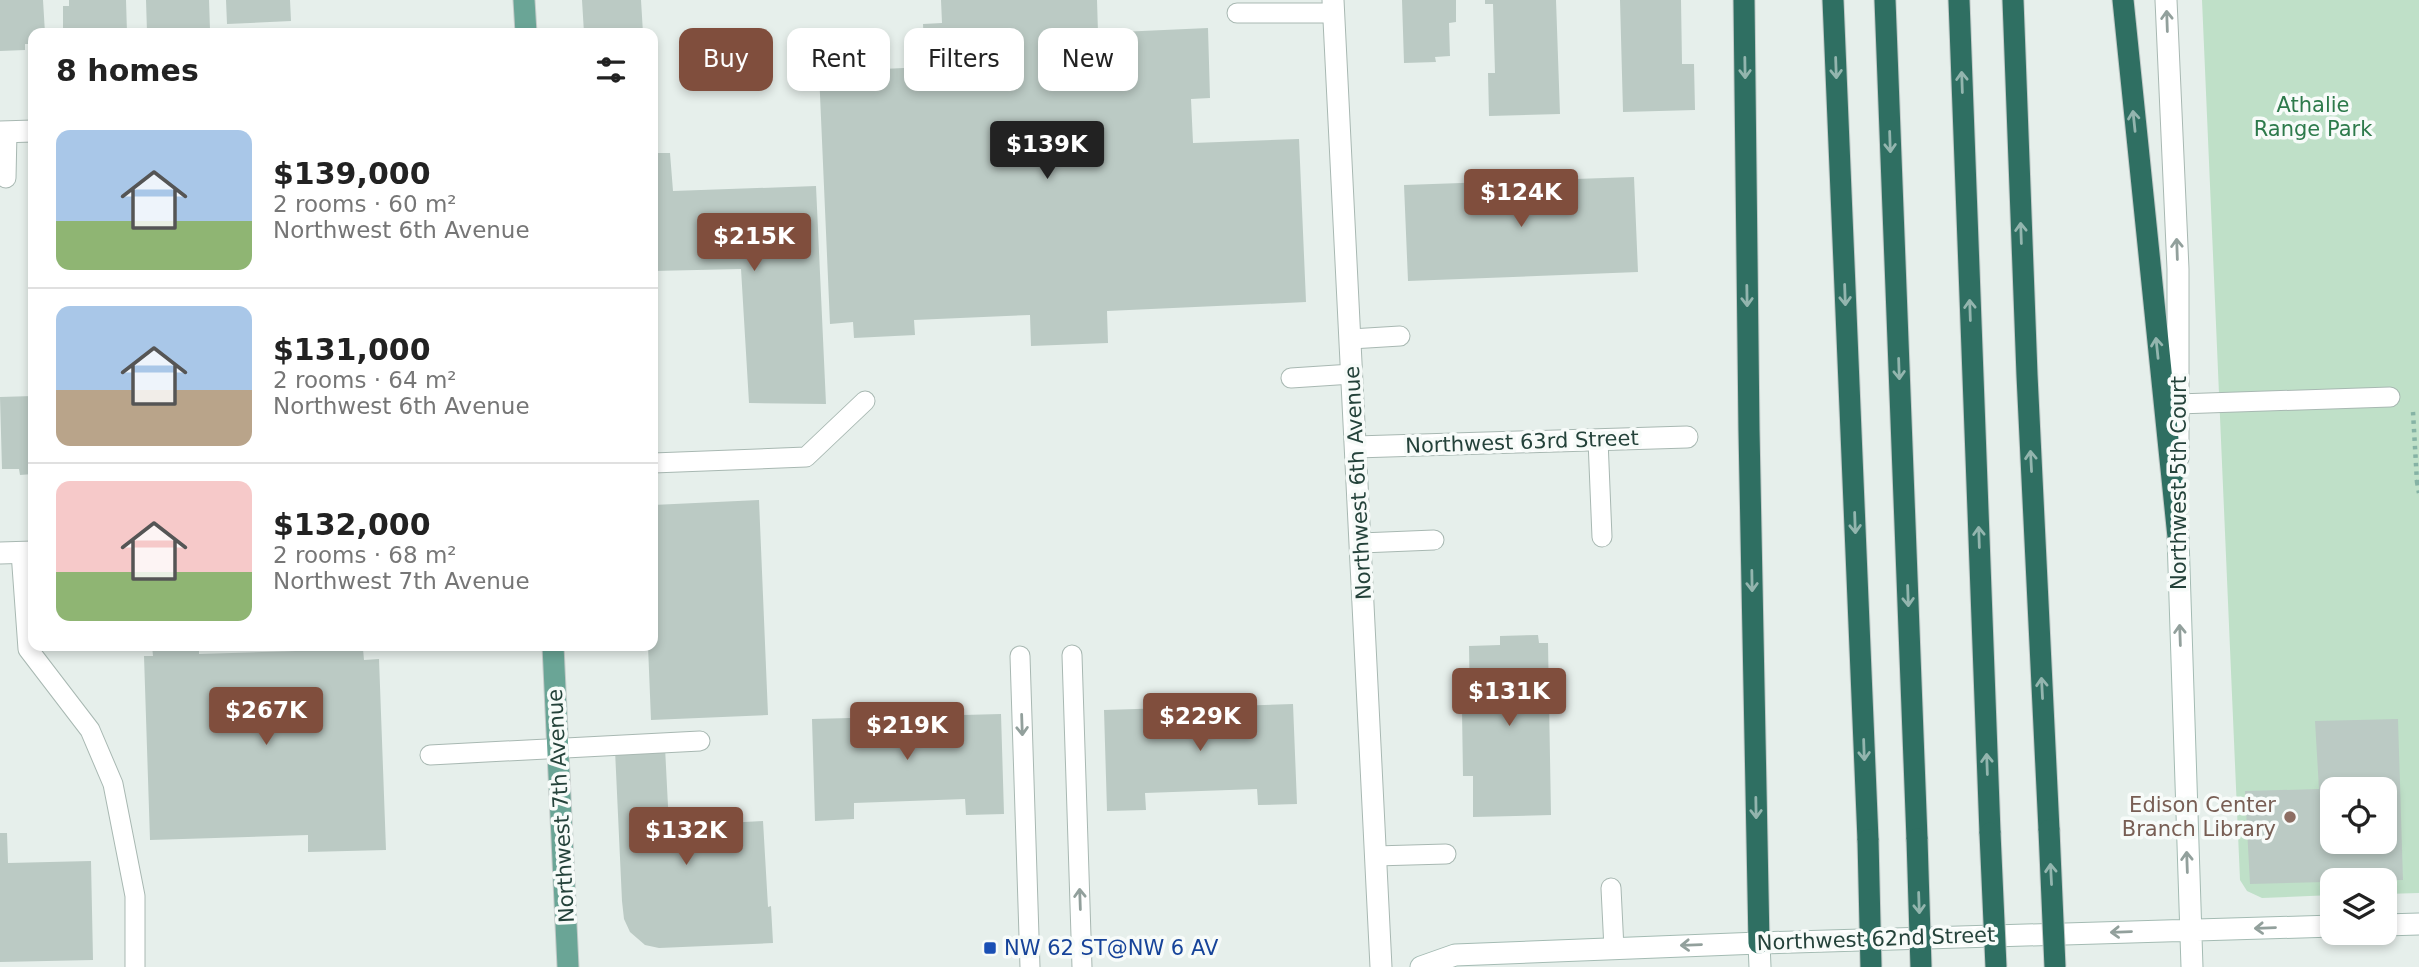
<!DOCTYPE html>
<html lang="en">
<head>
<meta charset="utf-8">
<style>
  :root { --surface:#fff; --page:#f6f6f6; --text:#222; --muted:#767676; --line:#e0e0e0; --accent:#804e3d }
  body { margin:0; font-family:"DejaVu Sans",sans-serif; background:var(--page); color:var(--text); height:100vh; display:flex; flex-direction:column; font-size:26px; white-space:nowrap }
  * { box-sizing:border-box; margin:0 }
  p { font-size:23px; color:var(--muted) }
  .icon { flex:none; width:38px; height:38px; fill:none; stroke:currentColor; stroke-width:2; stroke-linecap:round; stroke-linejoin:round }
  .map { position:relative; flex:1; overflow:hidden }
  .panel { position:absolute; left:28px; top:28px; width:630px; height:623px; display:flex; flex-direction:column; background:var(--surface); border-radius:14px; box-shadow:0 4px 10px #0003 }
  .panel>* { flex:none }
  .guide { position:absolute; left:679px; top:28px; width:665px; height:63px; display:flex; gap:14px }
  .tools { position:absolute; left:2320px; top:777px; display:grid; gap:14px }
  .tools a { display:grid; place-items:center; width:77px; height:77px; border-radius:14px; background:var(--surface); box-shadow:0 4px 10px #0003; font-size:35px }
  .price { position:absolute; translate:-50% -60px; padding:0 16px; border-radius:7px; background:var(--accent); color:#fff; font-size:23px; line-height:46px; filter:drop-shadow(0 2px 4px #0008) }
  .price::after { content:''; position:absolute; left:50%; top:42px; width:21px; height:16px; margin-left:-10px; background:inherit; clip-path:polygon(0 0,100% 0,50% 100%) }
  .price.selected { background:#222; color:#fff }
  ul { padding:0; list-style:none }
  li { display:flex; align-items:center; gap:21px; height:175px; padding:0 28px }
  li+li { border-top:2px solid var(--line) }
  li span { display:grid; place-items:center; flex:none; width:196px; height:140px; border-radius:14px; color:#555 }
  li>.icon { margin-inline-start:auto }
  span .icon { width:84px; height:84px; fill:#fffc; stroke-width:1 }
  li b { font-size:30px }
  h2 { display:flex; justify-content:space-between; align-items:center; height:84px; padding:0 28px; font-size:30px }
  .tag { padding:0 24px; border-radius:14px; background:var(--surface); box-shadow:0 4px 10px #0003; font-size:24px; line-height:63px }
  .tag.selected { background:var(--accent); color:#fff }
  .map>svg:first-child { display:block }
  .green { fill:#bfe0c8; fill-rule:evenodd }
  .building { fill:#bbcac4; fill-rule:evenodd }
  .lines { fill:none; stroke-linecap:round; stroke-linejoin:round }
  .service-casing { stroke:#a8b8b2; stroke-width:21 }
  .minor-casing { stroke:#a8b8b2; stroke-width:23 }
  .tertiary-casing { stroke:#a8b8b2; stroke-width:23 }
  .secondary-casing { stroke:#a4bbb3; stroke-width:23 }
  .primary-casing { stroke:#c2cac8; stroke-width:23 }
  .motorway-casing { stroke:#c2cac8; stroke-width:23 }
  .path { stroke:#86b3a5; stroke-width:4.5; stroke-dasharray:3.5 5; stroke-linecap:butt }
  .service { stroke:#fff; stroke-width:19 }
  .minor { stroke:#fff; stroke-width:21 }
  .tertiary { stroke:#fff; stroke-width:21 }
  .secondary { stroke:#fff; stroke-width:21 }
  .primary { stroke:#6aa596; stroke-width:21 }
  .motorway { stroke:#2f6f62; stroke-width:21 }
  .motorway-bridge-casing { stroke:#c2cac8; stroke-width:23; stroke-linecap:butt }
  .motorway-bridge { stroke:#2f6f62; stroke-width:21 }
  .oneway { stroke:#92a09c }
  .oneway2 { stroke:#93b5ae }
  .education-dot { fill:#8d6e63; stroke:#f7fbf9; stroke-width:2.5 }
  .transit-dot { fill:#1a4fb4; stroke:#f7fbf9; stroke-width:2.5 }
  .labels { text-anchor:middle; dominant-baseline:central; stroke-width:7; stroke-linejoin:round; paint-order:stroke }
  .park-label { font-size:21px; fill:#2d7a4b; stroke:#f7fbf9 }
  .street-label { font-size:21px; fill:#24423a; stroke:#f7fbf9 }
  .education-label { font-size:21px; fill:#785e54; stroke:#f7fbf9; text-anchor:end }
  .transit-label { font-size:21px; fill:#164399; stroke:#f7fbf9; text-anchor:start }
</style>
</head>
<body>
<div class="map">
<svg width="2419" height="967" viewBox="0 0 2419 967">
  <rect width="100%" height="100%" fill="#e6efeb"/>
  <path class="green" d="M 2202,0 L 2419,0 L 2419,893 L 2385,894 L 2385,880 L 2333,880 L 2333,895 L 2262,898 L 2247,891 L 2240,880 ZM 2333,789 L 2385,789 L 2385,842 L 2333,842 Z"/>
  <path class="building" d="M 0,0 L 43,0 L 45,33 L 33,33 L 33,44 L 25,44 L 25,50 L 0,51 Z
    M 69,0 L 126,0 L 127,33 L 63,33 L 63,6 L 69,6 Z
    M 146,0 L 209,0 L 210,30 L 147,32 Z
    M 226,0 L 290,0 L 291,21 L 227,24 Z
    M 582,0 L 641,0 L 643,33 L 584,33 Z
    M 941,0 L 1097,0 L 1098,33 L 1208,28 L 1210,98 L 1191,99 L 1193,143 L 1299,139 L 1306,302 L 1107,311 L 1108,343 L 1031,346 L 1030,315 L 914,320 L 915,335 L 854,338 L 853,322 L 830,324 L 819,72 L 925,67 L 923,24 L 942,23 Z
    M 1402,0 L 1456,0 L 1456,22 L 1449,23 L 1450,56 L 1435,57 L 1436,62 L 1404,63 Z
    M 1485,0 L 1556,0 L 1560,114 L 1489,116 L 1488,73 L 1495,73 L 1493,4 L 1485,4 Z
    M 1620,0 L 1681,0 L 1682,64 L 1694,64 L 1695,110 L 1623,112 Z
    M 653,153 L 670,153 L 673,191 L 816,186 L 826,404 L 749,403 L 741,269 L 653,271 Z
    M 1634,177 L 1638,272 L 1408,281 L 1404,185 Z
    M 33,396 L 33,474 L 20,475 L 19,469 L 2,469 L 0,397 Z
    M 759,500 L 768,715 L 651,720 L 648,646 L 653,646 L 653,505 Z
    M 1538,635 L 1539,643 L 1548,643 L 1551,815 L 1473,817 L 1473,776 L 1463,776 L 1462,710 L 1470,709 L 1469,646 L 1500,645 L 1500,636 Z
    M 152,646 L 199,646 L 199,654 L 363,649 L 364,660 L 379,659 L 386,850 L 308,852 L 308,835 L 150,840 L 144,656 L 153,656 Z
    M 1293,704 L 1297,804 L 1258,805 L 1257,789 L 1145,793 L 1146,810 L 1107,811 L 1104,710 Z
    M 1001,714 L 1004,814 L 966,815 L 965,799 L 854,803 L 854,819 L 815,821 L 812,719 Z
    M 2398,719 L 2403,880 L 2250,884 L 2245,791 L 2319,789 L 2315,721 ZM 2333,789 L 2385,789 L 2385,842 L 2333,842 Z
    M 665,747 L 669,826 L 763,821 L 768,907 L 771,906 L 773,943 L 659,948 L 645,945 L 630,932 L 624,919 L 622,901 L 615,750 Z
    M 0,833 L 7,833 L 8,863 L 91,861 L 93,960 L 0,962 Z"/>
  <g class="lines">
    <defs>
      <path id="service" d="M 1237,13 L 1334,13
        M 6,178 L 7,132
        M 1351,339 L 1400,336
        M 1291,378 L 1352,374
        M 2178,404 L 2390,397
        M 1598,440 L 1602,537
        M 653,463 L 806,457 L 865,401
        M 1361,543 L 1434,540
        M 21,552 L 28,649 L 90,730 L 113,784 L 135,896 L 135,967
        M 1072,655 L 1082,967
        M 1020,656 L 1030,967
        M 430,755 L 700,741
        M 1375,856 L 1446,854
        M 1611,888 L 1614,949"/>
      <path id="minor" d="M 1333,0 L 1381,967
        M 0,132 L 33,131
        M 1356,447 L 1687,437
        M 0,553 L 33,552"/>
      <path id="tertiary" d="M 2166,0 L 2178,269 L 2178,458"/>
      <path id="secondary" d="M 2178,537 L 2192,967
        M 2385,925 L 2419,924
        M 1759,943 L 1760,967
        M 1421,967 L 1455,955 L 1759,943 L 2333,926"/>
      <path id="primary" d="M 524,0 L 526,33
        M 553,646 L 568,967"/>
      <path id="motorway" d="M 1744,0 L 1749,430 L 1759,943
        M 1833,0 L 1868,840
        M 1885,0 L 1917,839
        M 1959,0 L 1990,833
        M 2013,0 L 2027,375 L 2049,830
        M 2123,0 L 2178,537"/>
    </defs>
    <use href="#service" class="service-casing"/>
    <use href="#minor" class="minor-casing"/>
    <use href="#tertiary" class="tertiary-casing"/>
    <use href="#secondary" class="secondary-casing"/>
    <use href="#primary" class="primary-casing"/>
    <use href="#motorway" class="motorway-casing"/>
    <path class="path" d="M 2413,412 L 2417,482 L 2419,480
      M 2417,482 L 2419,493"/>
    <use href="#service" class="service"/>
    <use href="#minor" class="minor"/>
    <use href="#tertiary" class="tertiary"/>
    <use href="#secondary" class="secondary"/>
    <use href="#primary" class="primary"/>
    <use href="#motorway" class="motorway"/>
    <defs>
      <path id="motorway-bridge" d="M 2049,830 L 2055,967
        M 1990,833 L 1996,967
        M 1917,839 L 1921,967
        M 1868,840 L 1871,967"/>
    </defs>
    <use href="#motorway-bridge" class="motorway-bridge-casing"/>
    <use href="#motorway-bridge" class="motorway-bridge"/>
  </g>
  <defs><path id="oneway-shaft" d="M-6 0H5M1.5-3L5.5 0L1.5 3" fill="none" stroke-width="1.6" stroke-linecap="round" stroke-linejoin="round" transform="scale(1.75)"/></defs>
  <g class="oneway">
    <use href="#oneway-shaft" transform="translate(2167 21) rotate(-92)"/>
    <use href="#oneway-shaft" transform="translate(2177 249) rotate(-92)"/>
    <use href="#oneway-shaft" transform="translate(2180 635) rotate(-92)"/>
    <use href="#oneway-shaft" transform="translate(1022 725) rotate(88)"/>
    <use href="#oneway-shaft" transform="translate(2187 862) rotate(-92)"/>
    <use href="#oneway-shaft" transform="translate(1080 899) rotate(-92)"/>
    <use href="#oneway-shaft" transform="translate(2265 928) rotate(178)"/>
    <use href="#oneway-shaft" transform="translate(2121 932) rotate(178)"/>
    <use href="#oneway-shaft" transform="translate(1691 945) rotate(178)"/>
  </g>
  <g class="oneway2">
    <use href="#oneway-shaft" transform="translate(1745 68) rotate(89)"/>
    <use href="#oneway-shaft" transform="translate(1836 68) rotate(88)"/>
    <use href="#oneway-shaft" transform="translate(1962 82) rotate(-92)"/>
    <use href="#oneway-shaft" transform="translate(2134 121) rotate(-96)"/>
    <use href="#oneway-shaft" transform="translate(1890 142) rotate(88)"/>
    <use href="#oneway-shaft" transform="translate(2021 233) rotate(-92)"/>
    <use href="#oneway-shaft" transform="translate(1845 295) rotate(88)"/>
    <use href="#oneway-shaft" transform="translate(1747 296) rotate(89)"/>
    <use href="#oneway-shaft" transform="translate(1970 310) rotate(-92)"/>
    <use href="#oneway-shaft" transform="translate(2157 348) rotate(-96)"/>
    <use href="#oneway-shaft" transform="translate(1899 369) rotate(88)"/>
    <use href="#oneway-shaft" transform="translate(2031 461) rotate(-93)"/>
    <use href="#oneway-shaft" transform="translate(1855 523) rotate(88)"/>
    <use href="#oneway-shaft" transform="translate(1979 537) rotate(-92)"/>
    <use href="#oneway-shaft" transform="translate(1752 581) rotate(89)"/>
    <use href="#oneway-shaft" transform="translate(1908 596) rotate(88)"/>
    <use href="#oneway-shaft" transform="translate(2042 688) rotate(-93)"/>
    <use href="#oneway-shaft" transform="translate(1864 750) rotate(88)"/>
    <use href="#oneway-shaft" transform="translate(1987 764) rotate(-92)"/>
    <use href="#oneway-shaft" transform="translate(1756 808) rotate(89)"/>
    <use href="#oneway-shaft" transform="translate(2051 874) rotate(-93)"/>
    <use href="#oneway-shaft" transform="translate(1919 903) rotate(88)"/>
  </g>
  <circle class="education-dot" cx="2290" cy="817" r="7"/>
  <rect class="transit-dot" x="983" y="941" width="14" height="14" rx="3.5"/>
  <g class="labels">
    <g class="park-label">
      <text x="2313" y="105">Athalie<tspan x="2313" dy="24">Range Park</tspan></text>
    </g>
    <g class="street-label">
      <text transform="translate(1522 442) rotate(-2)">Northwest 63rd Street</text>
      <text transform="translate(1358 483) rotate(-93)">Northwest 6th Avenue</text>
      <text transform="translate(2179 483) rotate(-90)">Northwest 5th Court</text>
      <text transform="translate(561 806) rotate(-93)">Northwest 7th Avenue</text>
      <text transform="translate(1876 939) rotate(-2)">Northwest 62nd Street</text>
    </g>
    <g class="education-label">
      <text x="2276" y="805">Edison Center<tspan x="2276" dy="24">Branch Library</tspan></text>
    </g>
    <g class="transit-label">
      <text x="1004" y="948">NW 62 ST@NW 6 AV</text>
    </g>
  </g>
</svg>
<div class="tools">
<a><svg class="icon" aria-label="locate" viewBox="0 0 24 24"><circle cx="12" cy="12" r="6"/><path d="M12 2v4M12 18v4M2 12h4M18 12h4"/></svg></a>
<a><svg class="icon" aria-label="layers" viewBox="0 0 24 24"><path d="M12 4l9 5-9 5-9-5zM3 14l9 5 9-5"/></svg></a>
</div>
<b class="price selected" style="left:1047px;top:181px">$139K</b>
<b class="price" style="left:1521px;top:229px">$124K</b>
<b class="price" style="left:754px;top:273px">$215K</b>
<b class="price" style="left:1509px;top:728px">$131K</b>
<b class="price" style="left:266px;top:747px">$267K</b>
<b class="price" style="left:1200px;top:753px">$229K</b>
<b class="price" style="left:907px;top:762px">$219K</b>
<b class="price" style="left:686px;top:867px">$132K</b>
<div class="guide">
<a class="tag selected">Buy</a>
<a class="tag">Rent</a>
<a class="tag">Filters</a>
<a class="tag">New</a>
</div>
<section class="panel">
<h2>8 homes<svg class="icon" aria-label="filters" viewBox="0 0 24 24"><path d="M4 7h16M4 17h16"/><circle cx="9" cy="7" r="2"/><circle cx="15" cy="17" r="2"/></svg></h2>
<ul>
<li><span style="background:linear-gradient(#a9c7e8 65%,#8fb573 0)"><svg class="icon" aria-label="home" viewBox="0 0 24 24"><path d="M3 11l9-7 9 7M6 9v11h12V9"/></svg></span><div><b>$139,000</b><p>2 rooms · 60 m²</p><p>Northwest 6th Avenue</p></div></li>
<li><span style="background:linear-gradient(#a9c7e8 60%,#b9a48a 0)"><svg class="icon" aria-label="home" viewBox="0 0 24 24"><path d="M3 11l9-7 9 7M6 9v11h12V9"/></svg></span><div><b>$131,000</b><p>2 rooms · 64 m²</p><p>Northwest 6th Avenue</p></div></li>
<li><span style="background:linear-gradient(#f6c9c9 65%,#8fb573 0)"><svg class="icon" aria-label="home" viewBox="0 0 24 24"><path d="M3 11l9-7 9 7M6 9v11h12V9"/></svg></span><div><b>$132,000</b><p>2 rooms · 68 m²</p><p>Northwest 7th Avenue</p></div></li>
</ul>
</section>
</div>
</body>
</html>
